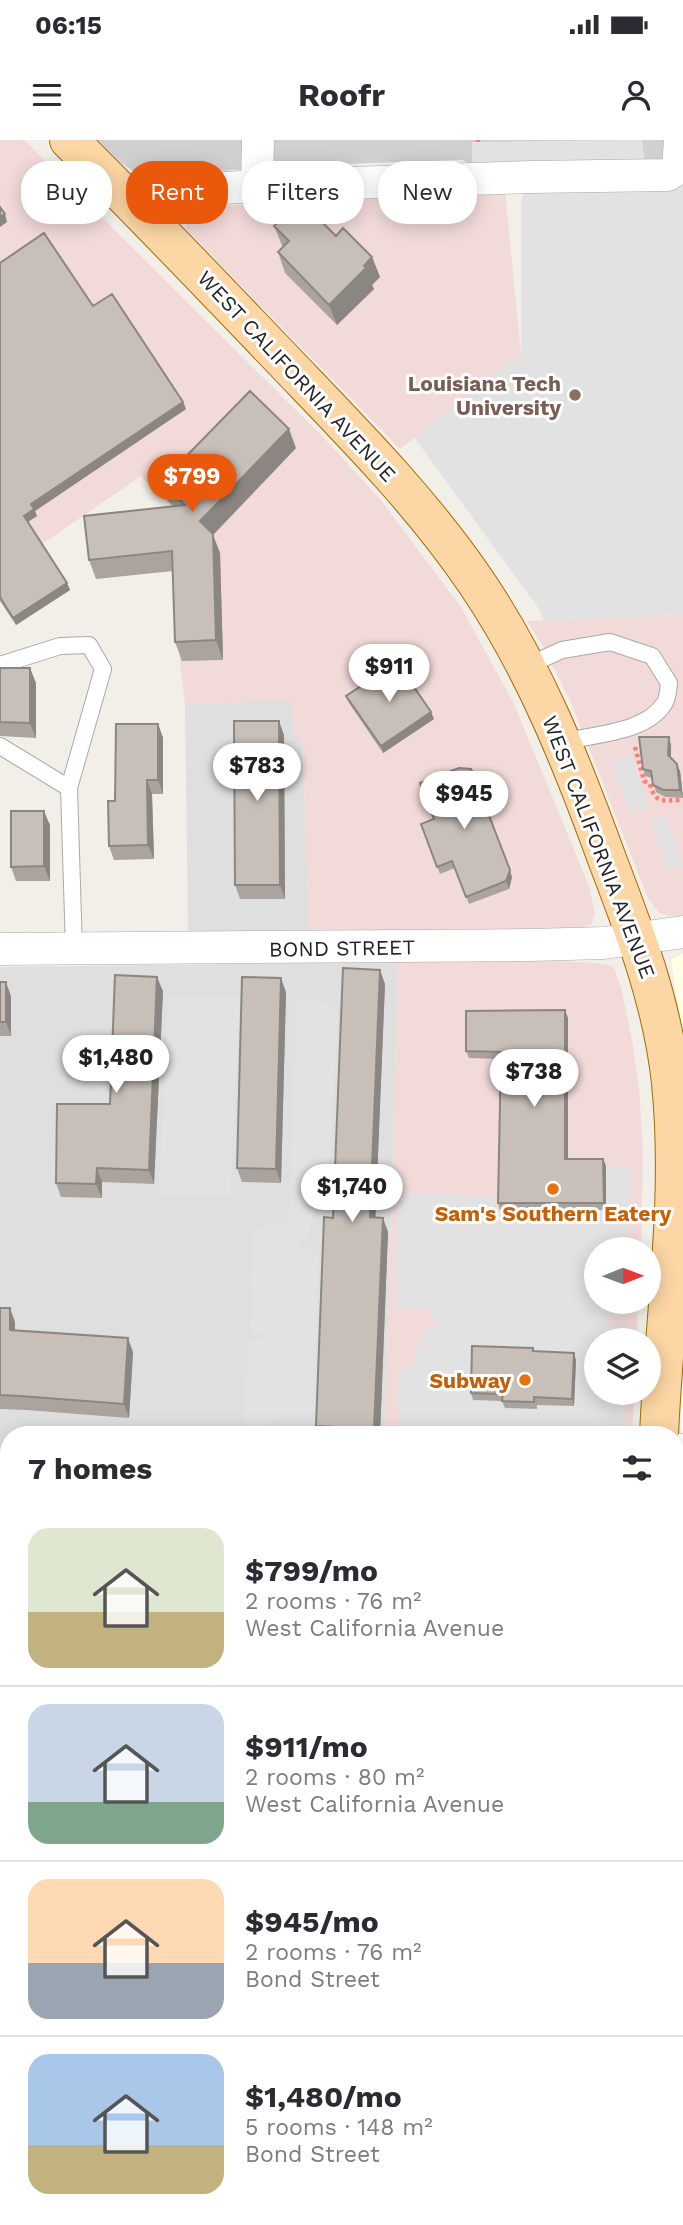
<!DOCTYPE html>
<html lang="en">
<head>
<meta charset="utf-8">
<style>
  :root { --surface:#fff; --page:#f7f7f7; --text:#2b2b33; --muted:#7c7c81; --line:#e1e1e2; --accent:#ea580c }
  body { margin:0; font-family:"Work Sans",sans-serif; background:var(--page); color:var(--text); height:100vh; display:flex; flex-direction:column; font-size:26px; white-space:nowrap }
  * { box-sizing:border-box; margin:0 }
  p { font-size:23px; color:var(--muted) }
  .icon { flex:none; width:38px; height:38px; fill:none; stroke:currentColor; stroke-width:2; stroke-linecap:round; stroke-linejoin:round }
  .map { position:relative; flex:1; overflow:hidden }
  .drawer { position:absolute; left:0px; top:1286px; width:684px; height:800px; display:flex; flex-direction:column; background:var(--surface); border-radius:28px 28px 0 0; box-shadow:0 4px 18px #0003 }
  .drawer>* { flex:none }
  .banner { position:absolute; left:21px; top:21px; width:642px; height:63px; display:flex; gap:14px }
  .needle { width:46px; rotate:89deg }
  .buttons { position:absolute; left:584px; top:1097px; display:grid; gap:14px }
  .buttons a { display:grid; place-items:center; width:77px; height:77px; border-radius:50%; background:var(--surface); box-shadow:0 4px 18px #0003; font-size:35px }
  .price { position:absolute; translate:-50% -60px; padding:0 16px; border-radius:24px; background:#fff; color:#222; font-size:23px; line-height:46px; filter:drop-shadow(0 2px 4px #0008) }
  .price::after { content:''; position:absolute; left:50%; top:42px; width:21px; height:16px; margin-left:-10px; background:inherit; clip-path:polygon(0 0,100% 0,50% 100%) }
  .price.current { background:var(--accent); color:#fff }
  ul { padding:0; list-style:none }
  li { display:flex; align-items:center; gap:21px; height:175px; padding:0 28px }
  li+li { border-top:2px solid var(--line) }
  li span { display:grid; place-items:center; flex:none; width:196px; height:140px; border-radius:21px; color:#555 }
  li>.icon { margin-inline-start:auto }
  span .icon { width:84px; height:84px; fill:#fffc; stroke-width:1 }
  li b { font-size:30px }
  h2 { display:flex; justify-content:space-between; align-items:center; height:84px; padding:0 28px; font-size:30px }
  .pill { padding:0 24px; border-radius:28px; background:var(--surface); box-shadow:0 4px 18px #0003; font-size:24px; line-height:63px }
  .pill.current { background:var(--accent); color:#fff }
  .status { display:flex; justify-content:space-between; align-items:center; height:49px; padding:0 35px; background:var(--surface); direction:ltr }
  .status svg { height:19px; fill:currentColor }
  header { display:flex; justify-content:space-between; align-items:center; height:91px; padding:0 28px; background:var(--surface); font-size:32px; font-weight:700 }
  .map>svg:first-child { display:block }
  .residential { fill:#e0dfdf }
  .commercial { fill:#f2dad9 }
  .education { fill:#ffffe5 }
  .religious { fill:#d0d0d0 }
  .construction { fill:url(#construction-furrows) }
  .forest { fill:url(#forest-crowns) }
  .parking { fill:#e2e2e2 }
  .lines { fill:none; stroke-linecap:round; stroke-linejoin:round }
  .stream { stroke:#aad3df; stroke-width:8 }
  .service-casing { stroke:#a9a9a9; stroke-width:18 }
  .minor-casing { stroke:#a9a9a9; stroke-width:33 }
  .primary-casing { stroke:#a06b00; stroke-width:40 }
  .path { stroke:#fa8072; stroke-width:4.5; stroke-dasharray:3.5 3.5; stroke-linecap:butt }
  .service { stroke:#fff; stroke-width:16 }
  .minor { stroke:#fff; stroke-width:32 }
  .primary { stroke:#fcd6a4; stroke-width:38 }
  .wall { fill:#aba49e }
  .shaded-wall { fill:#8b8681 }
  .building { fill:#c7bfb8; stroke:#8b8681; stroke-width:2 }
  .education-dot { fill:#8d6e63; stroke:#fff; stroke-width:2.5 }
  .food-dot { fill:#e8710a; stroke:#fff; stroke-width:2.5 }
  .labels { text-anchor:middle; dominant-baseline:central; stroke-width:6; stroke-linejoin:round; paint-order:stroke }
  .street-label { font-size:21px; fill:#222; stroke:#fff }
  .education-label { font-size:21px; font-weight:bold; fill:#785e54; stroke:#fff; text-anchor:end }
  .food-label { font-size:21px; font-weight:bold; fill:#c56008; stroke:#fff }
</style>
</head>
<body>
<div class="status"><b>06:15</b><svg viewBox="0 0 49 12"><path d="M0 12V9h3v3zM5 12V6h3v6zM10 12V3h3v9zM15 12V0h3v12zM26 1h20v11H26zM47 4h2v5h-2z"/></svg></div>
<header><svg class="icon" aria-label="menu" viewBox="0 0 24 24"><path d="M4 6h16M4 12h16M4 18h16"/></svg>Roofr<svg class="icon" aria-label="person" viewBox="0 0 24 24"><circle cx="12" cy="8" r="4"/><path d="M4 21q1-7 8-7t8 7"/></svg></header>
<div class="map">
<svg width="683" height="2085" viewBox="0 0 683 2085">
  <defs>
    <pattern id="construction-furrows" width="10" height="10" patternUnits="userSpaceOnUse" patternTransform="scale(1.75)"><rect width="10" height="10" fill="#c7c7b4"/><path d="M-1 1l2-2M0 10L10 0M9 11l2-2" fill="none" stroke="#abab9a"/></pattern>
    <pattern id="forest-crowns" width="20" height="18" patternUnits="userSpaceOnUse" patternTransform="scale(1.75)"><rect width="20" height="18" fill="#add19e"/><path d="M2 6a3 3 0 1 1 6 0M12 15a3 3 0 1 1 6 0" fill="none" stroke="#95b388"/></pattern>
  </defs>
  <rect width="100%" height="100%" fill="#f2efe9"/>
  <path class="residential" d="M 292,561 L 293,590 L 303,608 L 309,791 L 188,791 L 185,564 Z
    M 398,822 L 385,1295 L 9,1295 L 9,1317 L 0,1317 L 0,827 Z
    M 9,1743 L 9,2077 L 44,2077 L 43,2085 L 0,2085 L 0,1744 Z"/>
  <path class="commercial" d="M 0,0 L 24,0 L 324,298 L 380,359 L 461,467 L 514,564 L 589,746 L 595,775 L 591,784 L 575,790 L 309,791 L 303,608 L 293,590 L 292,561 L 185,564 L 180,522 L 175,371 L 141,336 L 0,433 Z
    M 505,51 L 521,214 L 400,309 L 185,88 L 192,73 L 208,67 Z
    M 683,475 L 683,776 L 668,776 L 659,773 L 648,758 L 572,565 L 544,508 L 527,481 Z
    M 552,821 L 596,823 L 613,826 L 621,847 L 633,905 L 639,947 L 643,1011 L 641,1109 L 597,1110 L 597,1162 L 638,1162 L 636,1200 L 597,1200 L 597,1253 L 634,1253 L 632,1295 L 385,1295 L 398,822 Z"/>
  <path class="education" d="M 683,813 L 683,899 L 671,820 Z
    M 683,1242 L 683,2085 L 680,2085 L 681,1277 Z"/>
  <path class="religious" d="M 98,0 L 669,0 L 663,18 L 658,22 L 472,26 L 463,20 L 311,25 L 141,36 L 120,22 Z
    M 0,1360 L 9,1360 L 9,1563 L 0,1562 Z"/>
  <path class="construction" d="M 44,2077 L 380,2077 L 380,2085 L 43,2085 Z"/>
  <path class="forest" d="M 9,1632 L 9,1731 L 0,1730 L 0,1633 Z"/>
  <path class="parking" d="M 642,0 L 645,25 L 472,26 L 472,2 Z
    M 683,46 L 683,475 L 544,480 L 539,469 L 414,297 L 521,214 L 521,68 L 523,51 Z
    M 632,615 L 648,667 L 631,673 L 611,620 Z
    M 665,674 L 683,725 L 668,731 L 651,680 Z
    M 168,855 L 240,858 L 230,1057 L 159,1055 Z
    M 296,861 L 325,862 L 338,872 L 327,1071 L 319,1065 L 315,1066 L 309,1092 L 299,1107 L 302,1109 L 319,1110 L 313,1275 L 296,1275 L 258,1285 L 243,1284 L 249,1198 L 261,1199 L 263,1196 L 250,1193 L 254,1088 L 284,1083 L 288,1077 L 291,1056 Z
    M 606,1028 L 632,1028 L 629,1109 L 597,1110 L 597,1162 L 626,1162 L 625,1175 L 604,1175 L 620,1200 L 597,1200 L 597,1253 L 626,1253 L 624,1295 L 404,1295 L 396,1265 L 399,1231 L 410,1225 L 424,1189 L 433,1190 L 437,1187 L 427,1167 L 395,1168 L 397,1053 L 495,1056 L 496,1075 L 605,1074 Z
    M 0,1862 L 9,1862 L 9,1974 L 4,2054 L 9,2055 L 9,2077 L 36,2077 L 36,2085 L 0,2085 Z
    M 380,2077 L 605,2077 L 604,2085 L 380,2085 Z"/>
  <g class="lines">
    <path class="stream" d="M 0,1706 L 9,1707"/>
    <defs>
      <path id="service" d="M 0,525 L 60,506 L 89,505 L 103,529 L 69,648 L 74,810
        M 527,526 L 562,510 L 610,502 L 652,516 L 669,543 C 668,550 668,559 664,564 C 645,593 594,594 562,602
        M 0,606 L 69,648
        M 569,2085 L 587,2082"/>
      <path id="minor" d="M 257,46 L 258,0
        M 135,66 L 194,50 L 257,46 L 531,37 L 668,35 L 678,28 L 680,0
        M 0,809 L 531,805 L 604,803 L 683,792
        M 676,1310 L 683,1310
        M 0,1341 L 9,1341
        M 676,1369 L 683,1369"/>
      <path id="primary" d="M 69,0 C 142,72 213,147 284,221 C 351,291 421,361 476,442 C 534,527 572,623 607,719 C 635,792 663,865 671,943 C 683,1060 664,1178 659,1295
        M 659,2085 L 659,2077"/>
    </defs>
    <use href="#service" class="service-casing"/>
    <use href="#minor" class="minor-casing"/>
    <use href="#primary" class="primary-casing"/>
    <path class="path" d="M 478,0 L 478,2
      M 635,607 L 644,641 L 650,644 C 655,663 662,661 680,660"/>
    <use href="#service" class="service"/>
    <use href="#minor" class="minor"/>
    <use href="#primary" class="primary"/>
  </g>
  <path class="wall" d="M 312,76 L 336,96 L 372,117 L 380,137 L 372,145 L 374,149 L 337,185 L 285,133 L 278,112 L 283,108 L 274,86 Z
    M 0,123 L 93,166 L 183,262 L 186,269 L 35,371 L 37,376 L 28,382 L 67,443 L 70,450 L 16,485 L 0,461 Z
    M 296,308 L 213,395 L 220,413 L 223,520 L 182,521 L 175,502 L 173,431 L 96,439 L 89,420 L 174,367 L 168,361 L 161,342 Z
    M 0,528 L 36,543 L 36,598 L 0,596 Z
    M 346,556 L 431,572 L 434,579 L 383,613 L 349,563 Z
    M 158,584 L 163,598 L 163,654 L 152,654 L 154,719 L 114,720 L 109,706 L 115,661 Z
    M 284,595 L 285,759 L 240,759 L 235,745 Z
    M 671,605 L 671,618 L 680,631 L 683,658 L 665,657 L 656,652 L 652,638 L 645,636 L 643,629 Z
    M 421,684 L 512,737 L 509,749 L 469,764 L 455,728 L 440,734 Z
    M 50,685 L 50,741 L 16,741 L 11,727 Z
    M 0,842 L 11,856 L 11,896 L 0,896 Z
    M 385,844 L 375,1077 L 388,1092 L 380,1295 L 319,1295 L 316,1286 L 333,1078 Z
    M 163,851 L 154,1044 L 102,1042 L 102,1058 L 61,1057 L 56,1043 L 110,964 Z
    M 286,852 L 281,1043 L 242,1042 L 237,1028 Z
    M 568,878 L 568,1019 L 603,1019 L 606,1026 L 606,1070 L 500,1071 L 498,1063 L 500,919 L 469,918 L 466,911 Z
    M 0,1168 L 15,1182 L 15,1190 L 133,1212 L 129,1278 L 26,1270 L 0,1269 Z
    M 534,1211 L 576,1220 L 574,1266 L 537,1265 L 537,1269 L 505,1268 L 502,1261 L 473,1260 L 471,1253 Z
    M 9,1361 L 9,1462 L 6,1454 L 0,1454 L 0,1381 L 3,1381 Z"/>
  <path class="shaded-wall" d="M 5,74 L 7,82 L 0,87 L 0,77 Z
    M 372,117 L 380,137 L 372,145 L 374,149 L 337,185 L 329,165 Z
    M 183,262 L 186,269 L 35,371 L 37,376 L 26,383 L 24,376 L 31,364 Z
    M 289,289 L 296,308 L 213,395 L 220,413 L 223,520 L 216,500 L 200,381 Z
    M 67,443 L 70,450 L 16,485 L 13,478 Z
    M 30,528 L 36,543 L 36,598 L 30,583 Z
    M 431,572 L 434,579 L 383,613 L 381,606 Z
    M 279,581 L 284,595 L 285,759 L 280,745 Z
    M 158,584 L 163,598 L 163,654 L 158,640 Z
    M 669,597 L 671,605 L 671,623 L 668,615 Z
    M 677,624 L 680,631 L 683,658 L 680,650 Z
    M 147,640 L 152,654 L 154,719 L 148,705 Z
    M 44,671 L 50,685 L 50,741 L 44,726 Z
    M 510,730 L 512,737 L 509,749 L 506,741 Z
    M 380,830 L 385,844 L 375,1091 L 370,1077 Z
    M 157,837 L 163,851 L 154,1044 L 149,1030 Z
    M 281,838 L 286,852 L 281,1043 L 276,1029 Z
    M 6,842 L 11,856 L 11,896 L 6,882 Z
    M 565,870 L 568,878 L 568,1026 L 565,1019 Z
    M 603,1019 L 606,1026 L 606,1070 L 604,1063 Z
    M 97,1028 L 102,1042 L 102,1058 L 96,1044 Z
    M 383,1078 L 388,1092 L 380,1295 L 377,1295 L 374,1289 Z
    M 10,1168 L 15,1182 L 15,1204 L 10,1190 Z
    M 128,1198 L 133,1212 L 129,1278 L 124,1264 Z
    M 574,1213 L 576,1220 L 574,1266 L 572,1259 Z
    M 347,2077 L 356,2077 L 356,2085 L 347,2085 Z"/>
  <path class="building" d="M 298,62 L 312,76 L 314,74 L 336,96 L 343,88 L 372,117 L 364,126 L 366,128 L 329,165 L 278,112 L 289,101 L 274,86 Z
    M 0,67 L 5,74 L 0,77 Z
    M 44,93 L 93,166 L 112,154 L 183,262 L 31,364 L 34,369 L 24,376 L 67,443 L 13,478 L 0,457 L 0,123 Z
    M 250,251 L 289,289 L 200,381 L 213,394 L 216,500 L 175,502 L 172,411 L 89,420 L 84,376 L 185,365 L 161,342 Z
    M 397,522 L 431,572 L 381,606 L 346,556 Z
    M 0,528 L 30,528 L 30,583 L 0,582 Z
    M 234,581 L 279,581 L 280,745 L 235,745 Z
    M 116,584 L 158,584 L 158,640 L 147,640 L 148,705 L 109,706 L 108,661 L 115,661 Z
    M 639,597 L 669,597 L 668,615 L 677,624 L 680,650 L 663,650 L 653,645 L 651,631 L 643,629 Z
    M 459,628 L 471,629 L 510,730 L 506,741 L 466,757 L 452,721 L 437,727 L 421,684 L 434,679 L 420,643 Z
    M 11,671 L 44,671 L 44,726 L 11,727 Z
    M 343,828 L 380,830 L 370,1077 L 383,1078 L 374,1289 L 316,1286 L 324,1077 L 333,1078 Z
    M 115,835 L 157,837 L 149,1030 L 97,1028 L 96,1044 L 56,1043 L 57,964 L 110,964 Z
    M 242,837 L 281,838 L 276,1029 L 237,1028 Z
    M 0,842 L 6,842 L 6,882 L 0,882 Z
    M 565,870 L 565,1019 L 603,1019 L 604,1063 L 498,1063 L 501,912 L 466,911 L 466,871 Z
    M 0,1168 L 10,1168 L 10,1190 L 128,1198 L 124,1264 L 20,1256 L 0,1255 Z
    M 472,1206 L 533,1208 L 533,1211 L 574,1213 L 572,1259 L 534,1257 L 534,1262 L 502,1261 L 503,1254 L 471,1253 Z
    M 2,1361 L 9,1361 L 9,1448 L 4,1448 L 3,1428 L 0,1429 L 0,1381 L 3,1381 Z
    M 301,2077 L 347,2077 L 347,2085 L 301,2085 Z
    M 488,2077 L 563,2078 L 563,2085 L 488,2085 Z"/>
  <circle class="education-dot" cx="575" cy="255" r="7"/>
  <g class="food-dot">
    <circle cx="553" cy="1049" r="7"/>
    <circle cx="525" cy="1240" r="7"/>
  </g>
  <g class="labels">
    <g class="street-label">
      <text transform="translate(297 236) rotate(47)">WEST CALIFORNIA AVENUE</text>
      <text transform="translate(599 707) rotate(69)">WEST CALIFORNIA AVENUE</text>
      <text transform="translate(342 808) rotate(-1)">BOND STREET</text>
    </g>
    <g class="education-label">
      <text x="561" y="243">Louisiana Tech<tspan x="561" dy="24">University</tspan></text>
    </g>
    <g class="food-label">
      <text x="553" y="1073">Sam's Southern Eatery</text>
      <text x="511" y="1240" text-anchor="end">Subway</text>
    </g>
  </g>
</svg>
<div class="buttons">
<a><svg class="needle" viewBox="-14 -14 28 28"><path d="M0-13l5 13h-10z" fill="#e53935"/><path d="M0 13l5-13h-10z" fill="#7c7c81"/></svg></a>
<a><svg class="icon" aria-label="layers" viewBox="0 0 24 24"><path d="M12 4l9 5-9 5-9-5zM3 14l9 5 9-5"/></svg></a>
</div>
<b class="price current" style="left:192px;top:374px">$799</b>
<b class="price" style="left:389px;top:564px">$911</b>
<b class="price" style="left:257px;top:663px">$783</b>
<b class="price" style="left:464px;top:691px">$945</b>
<b class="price" style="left:116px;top:955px">$1,480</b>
<b class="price" style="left:534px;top:969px">$738</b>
<b class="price" style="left:352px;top:1084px">$1,740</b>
<div class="banner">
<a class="pill">Buy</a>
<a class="pill current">Rent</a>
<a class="pill">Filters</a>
<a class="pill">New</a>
</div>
<section class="drawer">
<h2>7 homes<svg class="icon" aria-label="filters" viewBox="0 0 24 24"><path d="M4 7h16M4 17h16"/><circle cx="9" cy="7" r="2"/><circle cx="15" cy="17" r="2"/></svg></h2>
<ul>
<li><span style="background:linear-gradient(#dfe7d0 60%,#c2b280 0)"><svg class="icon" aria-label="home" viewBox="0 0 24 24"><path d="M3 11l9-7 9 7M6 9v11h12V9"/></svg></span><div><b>$799/mo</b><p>2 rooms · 76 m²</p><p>West California Avenue</p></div></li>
<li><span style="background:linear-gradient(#c9d6e8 70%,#7fa58c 0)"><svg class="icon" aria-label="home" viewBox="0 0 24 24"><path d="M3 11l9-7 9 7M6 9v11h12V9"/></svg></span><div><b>$911/mo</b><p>2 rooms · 80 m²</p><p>West California Avenue</p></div></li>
<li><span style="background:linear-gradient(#ffd9b3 60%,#9aa5b1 0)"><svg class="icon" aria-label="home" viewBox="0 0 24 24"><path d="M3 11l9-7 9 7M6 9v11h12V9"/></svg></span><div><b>$945/mo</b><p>2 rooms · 76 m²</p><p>Bond Street</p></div></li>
<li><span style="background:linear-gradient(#a9c7e8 65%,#c2b280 0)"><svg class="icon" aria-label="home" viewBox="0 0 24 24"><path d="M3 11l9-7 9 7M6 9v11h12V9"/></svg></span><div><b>$1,480/mo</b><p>5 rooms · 148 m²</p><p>Bond Street</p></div></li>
</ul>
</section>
</div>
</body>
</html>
